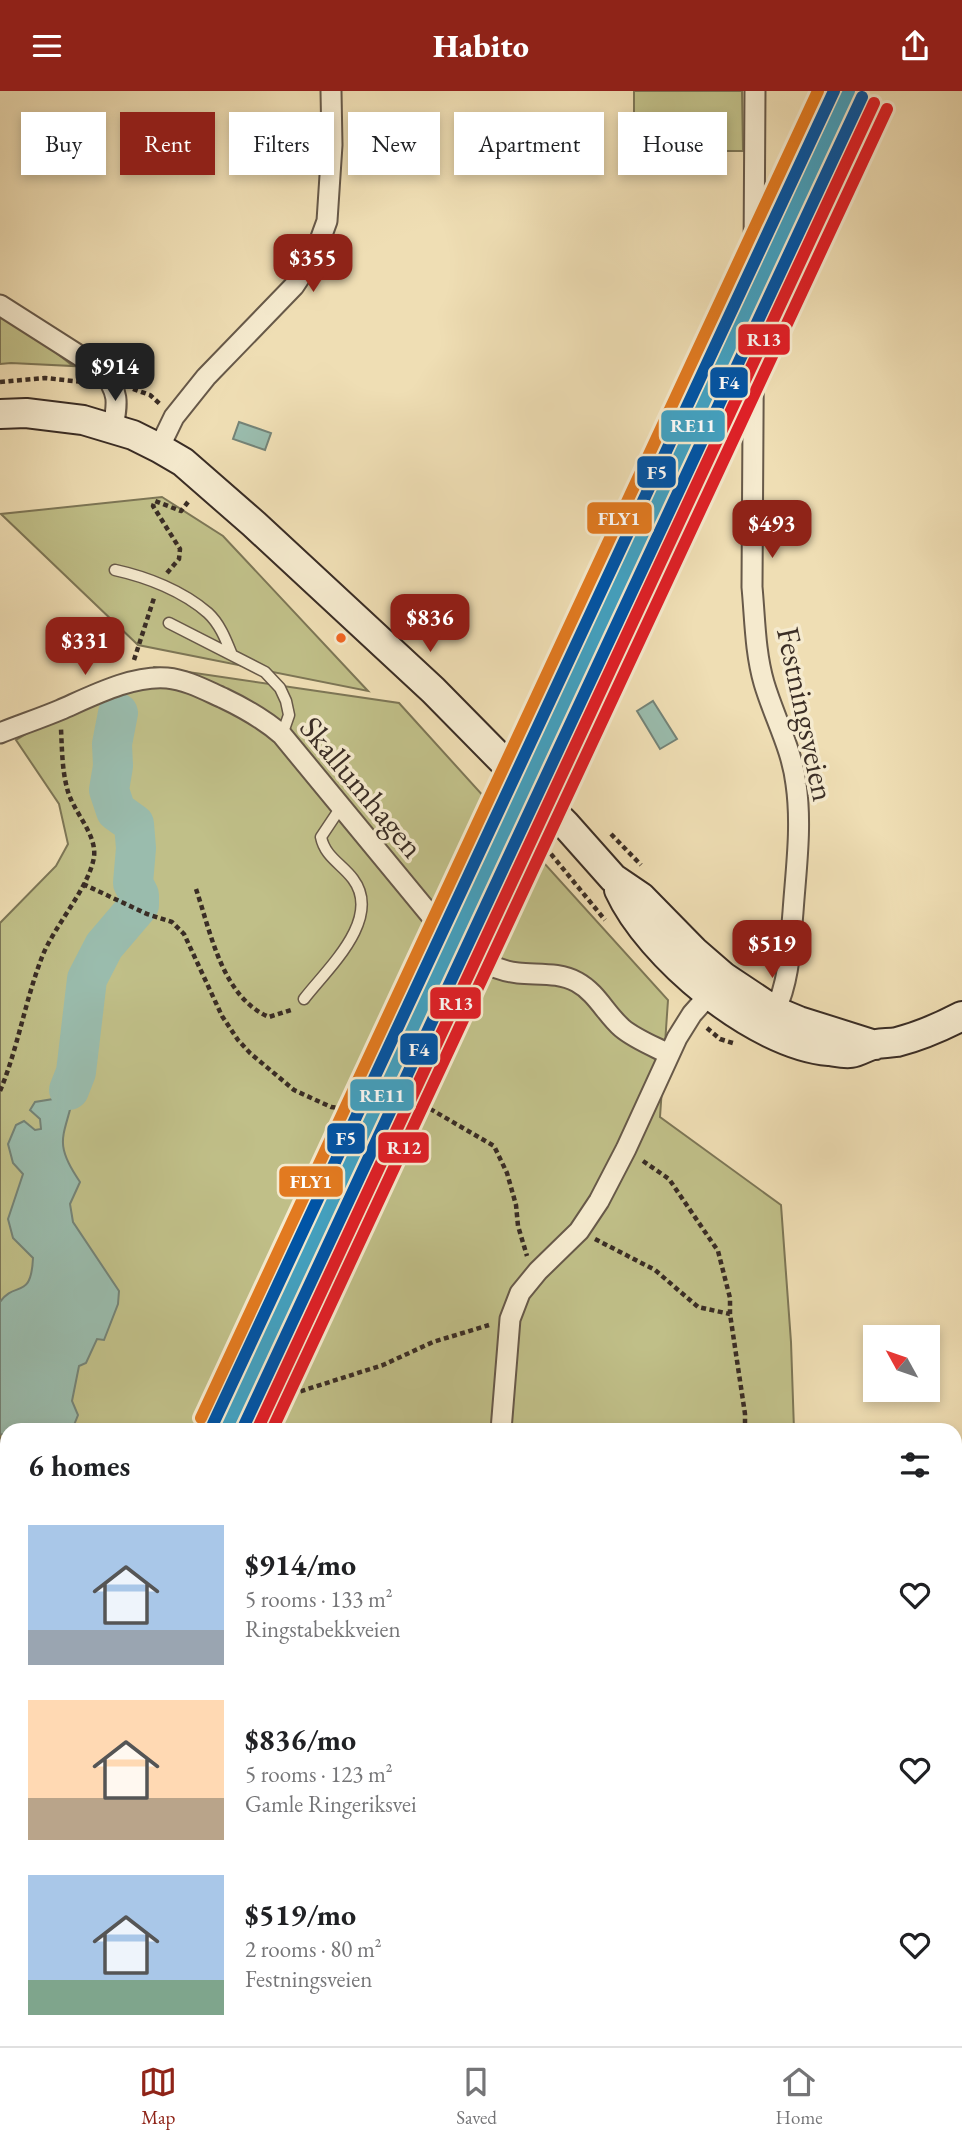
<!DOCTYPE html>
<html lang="en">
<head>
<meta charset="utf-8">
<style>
  :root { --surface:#fff; --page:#f2f2f2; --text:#202124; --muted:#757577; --line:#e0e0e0; --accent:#8f2418 }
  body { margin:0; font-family:"EB Garamond",serif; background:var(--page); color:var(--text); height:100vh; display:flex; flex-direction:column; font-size:26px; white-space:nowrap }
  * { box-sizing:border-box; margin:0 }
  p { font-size:23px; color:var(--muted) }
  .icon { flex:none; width:38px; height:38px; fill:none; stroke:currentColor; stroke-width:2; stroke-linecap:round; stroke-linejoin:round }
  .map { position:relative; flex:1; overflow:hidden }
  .drawer { position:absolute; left:0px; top:1332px; width:962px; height:625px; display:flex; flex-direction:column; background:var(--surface); border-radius:21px 21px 0 0; box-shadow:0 4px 10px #0003 }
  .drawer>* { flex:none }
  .top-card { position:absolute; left:21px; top:21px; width:920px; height:63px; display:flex; gap:14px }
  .needle { width:46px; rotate:310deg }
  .controls { position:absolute; left:863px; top:1234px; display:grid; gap:14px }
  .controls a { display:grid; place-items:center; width:77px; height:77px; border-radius:0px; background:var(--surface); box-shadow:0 4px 10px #0003; font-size:35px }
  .price { position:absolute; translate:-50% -60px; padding:0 16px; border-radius:14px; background:var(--accent); color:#fff; font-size:23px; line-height:46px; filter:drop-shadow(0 2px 4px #0008) }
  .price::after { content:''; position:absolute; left:50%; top:42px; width:21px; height:16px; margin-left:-10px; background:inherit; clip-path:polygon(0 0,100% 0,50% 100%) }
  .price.selected { background:#222; color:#fff }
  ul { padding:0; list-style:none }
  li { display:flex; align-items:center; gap:21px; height:175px; padding:0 28px }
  li span { display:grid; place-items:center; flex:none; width:196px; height:140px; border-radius:0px; color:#555 }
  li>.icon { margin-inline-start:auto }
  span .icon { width:84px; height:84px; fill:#fffc; stroke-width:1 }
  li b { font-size:30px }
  h2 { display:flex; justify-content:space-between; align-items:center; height:84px; padding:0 28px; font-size:30px }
  .tag { padding:0 24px; border-radius:0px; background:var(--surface); box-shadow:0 4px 10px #0003; font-size:24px; line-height:63px }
  .tag.selected { background:var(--accent); color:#fff }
  header { display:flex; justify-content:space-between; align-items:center; height:91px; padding:0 28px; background:var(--accent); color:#fff; font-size:32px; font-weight:800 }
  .dock { display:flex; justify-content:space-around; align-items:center; height:98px; border-top:2px solid var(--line); background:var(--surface); font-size:19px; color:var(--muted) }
  .dock a { display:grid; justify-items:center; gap:4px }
  .dock .selected { color:var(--accent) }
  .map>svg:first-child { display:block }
  .green { fill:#c0bf88; stroke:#7d7656; stroke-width:2 }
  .water { fill:#9abcad; stroke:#748377; stroke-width:2 }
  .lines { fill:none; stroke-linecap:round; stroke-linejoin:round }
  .river { stroke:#9abcad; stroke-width:40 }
  .service-casing { stroke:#675949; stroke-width:13 }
  .minor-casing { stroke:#675949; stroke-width:23 }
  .secondary-casing { stroke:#3a2d25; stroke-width:32 }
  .path { stroke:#3a2d25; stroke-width:4.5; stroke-dasharray:5 3.5; stroke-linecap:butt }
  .service { stroke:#f5eace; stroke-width:10 }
  .minor { stroke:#f5eace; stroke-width:19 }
  .secondary { stroke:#f5eace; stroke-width:28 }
  .rail-1-casing { stroke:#f5eace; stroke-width:18 }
  .rail-2-casing { stroke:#f5eace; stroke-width:18 }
  .rail-3-casing { stroke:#f5eace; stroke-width:18 }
  .rail-4-casing { stroke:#f5eace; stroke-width:18 }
  .rail-5-casing { stroke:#f5eace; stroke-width:18 }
  .rail-6-casing { stroke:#f5eace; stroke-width:18 }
  .rail-1 { stroke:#42a1c1; stroke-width:12 }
  .rail-2 { stroke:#0054a6; stroke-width:12 }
  .rail-3 { stroke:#0054a6; stroke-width:12 }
  .rail-4 { stroke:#df2027; stroke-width:12 }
  .rail-5 { stroke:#e27a20; stroke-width:12 }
  .rail-6 { stroke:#df2027; stroke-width:12 }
  .bus-dot { fill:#f26522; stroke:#f5eace; stroke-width:2.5 }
  .labels { text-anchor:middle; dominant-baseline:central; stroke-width:7; stroke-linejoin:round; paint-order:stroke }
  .street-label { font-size:32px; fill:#3a2d25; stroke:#f5eace }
  .line-badge { stroke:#f5eace; stroke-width:2.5 }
  .badge-label { font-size:19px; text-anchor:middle; font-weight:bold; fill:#fff }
</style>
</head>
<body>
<header><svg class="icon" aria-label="menu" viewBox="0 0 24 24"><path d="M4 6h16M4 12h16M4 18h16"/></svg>Habito<svg class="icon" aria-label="share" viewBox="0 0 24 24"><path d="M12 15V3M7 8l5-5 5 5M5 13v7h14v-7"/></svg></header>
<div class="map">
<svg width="962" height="1955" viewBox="0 0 962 1955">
  <rect width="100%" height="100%" fill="#efdeb4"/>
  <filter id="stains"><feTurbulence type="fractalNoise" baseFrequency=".00286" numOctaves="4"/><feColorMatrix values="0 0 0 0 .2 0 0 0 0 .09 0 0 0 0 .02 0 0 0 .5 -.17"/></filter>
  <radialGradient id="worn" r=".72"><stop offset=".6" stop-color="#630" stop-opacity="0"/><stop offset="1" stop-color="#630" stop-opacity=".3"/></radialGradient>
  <path class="green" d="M 634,0 L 742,0 L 743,60 L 634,60 Z
    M 0,218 L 73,275 L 11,272 L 0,273 Z
    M 162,406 L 223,445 L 368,600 L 138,554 L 1,423 Z
    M 154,576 L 399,612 L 668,909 L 660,1026 L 781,1114 L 791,1251 L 794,1339 L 7,1339 L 7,1434 L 0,1434 L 0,832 L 56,775 L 68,753 L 59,713 L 16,649 L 36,637 L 125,602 Z
    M 20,1950 L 816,1950 L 816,1955 L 22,1955 Z"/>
  <path class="water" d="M 239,331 L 271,342 L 265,359 L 233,348 Z
    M 653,610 L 677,648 L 660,658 L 637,620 Z
    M 64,998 L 74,1001 C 66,1045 51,1049 80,1091 L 70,1113 L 73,1131 L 119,1200 L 118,1213 L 104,1249 L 97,1248 L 86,1272 L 79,1275 L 72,1310 L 78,1324 L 72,1339 L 7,1339 L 7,1345 L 0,1343 L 0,1211 C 15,1189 31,1210 33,1167 L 13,1147 L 8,1128 L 23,1083 L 13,1072 L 8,1053 L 16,1034 L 24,1030 L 35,1039 L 41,1038 L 40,1028 L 30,1019 L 35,1011 L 53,1008 Z"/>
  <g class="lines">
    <path class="river" d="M 69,999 L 76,981 L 87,888 L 104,855 L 139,814 L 139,804 L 133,792 L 136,757 L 134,733 L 116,720 L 109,699 L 113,675 L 112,653 L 118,622"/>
    <defs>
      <path id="service" d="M 115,479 C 147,486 183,500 208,522 C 220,533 226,549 232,564
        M 169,532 L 265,581 L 280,597 L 286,610 L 289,624 L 282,644
        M 304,908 C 327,878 383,828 353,788 C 342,773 325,766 321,746 L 341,716
        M 956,1437 L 962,1433
        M 956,1532 L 962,1533
        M 656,1950 L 659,1955
        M 683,1950 L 691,1955"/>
      <path id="minor" d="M 755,0 L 752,496 C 755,528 755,561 764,592 C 774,626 792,658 796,693 C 802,735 796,778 793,821 C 790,855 790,888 775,920
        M 0,214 L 102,279 C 119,302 118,310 113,337
        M 159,357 L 174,326 L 206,286 L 294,195 L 315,163 L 327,130 L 332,54 L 331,0
        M 0,642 C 20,634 41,627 60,619 C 92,605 132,584 167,587 C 187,589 205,599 223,607 C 244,617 264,628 282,644 L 451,849 C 472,866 492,879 518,882 C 538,884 559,881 577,891 C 597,902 605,922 622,937 C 635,948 653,955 669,963
        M 501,1339 L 510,1228 L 520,1202 L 538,1180 L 579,1140 L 599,1110 L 626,1058 L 677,947 L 692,923 L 717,895
        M 0,1945 L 7,1955
        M 54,1955 L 54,1950"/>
      <path id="secondary" d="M 0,323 L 26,322 L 83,329 L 133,344 L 159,357 L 183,371 L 254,433 L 433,599 L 565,733 L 613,787 L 641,806 L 694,860 L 724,886 L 775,920 L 799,930 L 875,954
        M 619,799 C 649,865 755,954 829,960 C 836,961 844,963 851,962 C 859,961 867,955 876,953 C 883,952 890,952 897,951 C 920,945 941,936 962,925"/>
    </defs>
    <use href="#service" class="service-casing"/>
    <use href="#minor" class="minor-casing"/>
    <use href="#secondary" class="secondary-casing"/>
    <path class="path" d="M 0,291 L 45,287 L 83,291
      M 133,298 L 150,304 L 161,314
      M 167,482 L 179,468 L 180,458 L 153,415 L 155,410 L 181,420 L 188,411
      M 134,569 L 154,507
      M 524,730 L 605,829
      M 611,743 L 641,774
      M 83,793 L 147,823 L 172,831 L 184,843 L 222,925 L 238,949 L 250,962 L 294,999 L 331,1016 L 365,1020 L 420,1012 L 494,1055 L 507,1082 L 516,1114 L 518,1135 L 527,1165
      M 196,798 C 211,842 222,906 269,926 L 294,918
      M 707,937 L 720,948 L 736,953
      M 0,1000 C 18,957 25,910 42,866 C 54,835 89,797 94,766 C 97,742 72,720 67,697 C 62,678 62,658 61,638
      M 643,1070 L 669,1088 L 718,1160 L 730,1207 L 730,1223 L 745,1323 L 745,1339
      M 595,1148 L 655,1179 L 698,1216 L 730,1223
      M 179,1339 L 383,1274 L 433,1251 L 489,1234
      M 0,1354 L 7,1355
      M 262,1955 L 263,1950
      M 565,1955 L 568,1950
      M 793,1955 L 794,1950"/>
    <use href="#service" class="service"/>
    <use href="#minor" class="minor"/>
    <use href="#secondary" class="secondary"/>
    <defs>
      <path id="rail-1" d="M 226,1339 L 849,0"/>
      <path id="rail-2" d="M 242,1339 L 862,6"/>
      <path id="rail-3" d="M 213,1333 L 834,0"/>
      <path id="rail-4" d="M 257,1339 L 874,12"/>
      <path id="rail-5" d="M 201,1327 L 818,0"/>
      <path id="rail-6" d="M 272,1339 L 887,18"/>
    </defs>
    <use href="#rail-1" class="rail-1-casing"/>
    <use href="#rail-2" class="rail-2-casing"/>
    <use href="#rail-3" class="rail-3-casing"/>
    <use href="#rail-4" class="rail-4-casing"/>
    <use href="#rail-5" class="rail-5-casing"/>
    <use href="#rail-6" class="rail-6-casing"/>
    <use href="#rail-1" class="rail-1"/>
    <use href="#rail-2" class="rail-2"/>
    <use href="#rail-3" class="rail-3"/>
    <use href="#rail-4" class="rail-4"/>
    <use href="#rail-5" class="rail-5"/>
    <use href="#rail-6" class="rail-6"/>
  </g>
  <circle class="bus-dot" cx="341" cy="547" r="6"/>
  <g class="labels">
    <g class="street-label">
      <text transform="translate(806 623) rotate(78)">Festningsveien</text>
      <text transform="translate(362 696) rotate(50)">Skallumhagen</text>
    </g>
  </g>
  <g class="line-badge">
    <rect x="737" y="232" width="54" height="33" rx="7" fill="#df2027"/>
    <rect x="709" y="275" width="40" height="33" rx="7" fill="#0054a6"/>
    <rect x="660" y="318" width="66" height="34" rx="7" fill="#42a1c1"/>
    <rect x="636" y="364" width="41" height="34" rx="7" fill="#0054a6"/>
    <rect x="586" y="410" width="67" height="34" rx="7" fill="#e27a20"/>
    <rect x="429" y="895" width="53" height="34" rx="7" fill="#df2027"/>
    <rect x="399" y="941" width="40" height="34" rx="7" fill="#0054a6"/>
    <rect x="349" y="987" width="66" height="34" rx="7" fill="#42a1c1"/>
    <rect x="326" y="1031" width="40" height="33" rx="7" fill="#0054a6"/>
    <rect x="377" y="1040" width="53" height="33" rx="7" fill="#df2027"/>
    <rect x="278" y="1074" width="66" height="33" rx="7" fill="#e27a20"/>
  </g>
  <g class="badge-label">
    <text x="764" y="255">R13</text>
    <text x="729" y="298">F4</text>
    <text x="693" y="341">RE11</text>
    <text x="657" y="388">F5</text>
    <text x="619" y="434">FLY1</text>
    <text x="456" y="919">R13</text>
    <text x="419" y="965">F4</text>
    <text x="382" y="1011">RE11</text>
    <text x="346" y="1054">F5</text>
    <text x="404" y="1063">R12</text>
    <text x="311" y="1097">FLY1</text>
  </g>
  <rect width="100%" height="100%" filter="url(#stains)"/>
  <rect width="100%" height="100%" fill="url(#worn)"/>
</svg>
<div class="controls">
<a><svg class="needle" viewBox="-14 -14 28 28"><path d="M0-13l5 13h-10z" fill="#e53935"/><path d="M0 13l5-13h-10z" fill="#757577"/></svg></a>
</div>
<b class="price" style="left:313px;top:203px">$355</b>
<b class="price selected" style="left:115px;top:312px">$914</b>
<b class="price" style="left:772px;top:469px">$493</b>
<b class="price" style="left:430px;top:563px">$836</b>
<b class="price" style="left:85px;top:586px">$331</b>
<b class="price" style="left:772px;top:889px">$519</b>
<div class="top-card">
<a class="tag">Buy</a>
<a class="tag selected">Rent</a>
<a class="tag">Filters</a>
<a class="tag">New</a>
<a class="tag">Apartment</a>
<a class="tag">House</a>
</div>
<section class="drawer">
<h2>6 homes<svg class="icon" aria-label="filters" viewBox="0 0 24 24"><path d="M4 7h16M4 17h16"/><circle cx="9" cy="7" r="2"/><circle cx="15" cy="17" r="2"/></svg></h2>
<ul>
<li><span style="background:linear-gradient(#a9c7e8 75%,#9aa5b1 0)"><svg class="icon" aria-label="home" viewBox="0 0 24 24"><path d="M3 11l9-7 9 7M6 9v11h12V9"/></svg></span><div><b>$914/mo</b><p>5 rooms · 133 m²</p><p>Ringstabekkveien</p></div><svg class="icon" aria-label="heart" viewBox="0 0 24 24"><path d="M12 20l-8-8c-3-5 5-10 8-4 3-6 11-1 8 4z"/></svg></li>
<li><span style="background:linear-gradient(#ffd9b3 70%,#b9a48a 0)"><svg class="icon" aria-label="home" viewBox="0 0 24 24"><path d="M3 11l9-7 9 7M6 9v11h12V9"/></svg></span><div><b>$836/mo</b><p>5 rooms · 123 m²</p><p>Gamle Ringeriksvei</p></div><svg class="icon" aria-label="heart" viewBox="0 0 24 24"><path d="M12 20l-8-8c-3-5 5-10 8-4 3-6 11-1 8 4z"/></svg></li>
<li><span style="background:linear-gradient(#a9c7e8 75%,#7fa58c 0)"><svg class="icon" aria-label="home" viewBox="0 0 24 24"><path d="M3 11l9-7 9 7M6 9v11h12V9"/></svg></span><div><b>$519/mo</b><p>2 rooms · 80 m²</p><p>Festningsveien</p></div><svg class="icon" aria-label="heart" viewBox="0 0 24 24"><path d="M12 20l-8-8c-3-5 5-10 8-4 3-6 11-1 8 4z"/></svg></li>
</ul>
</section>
</div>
<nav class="dock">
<a class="selected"><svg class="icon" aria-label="map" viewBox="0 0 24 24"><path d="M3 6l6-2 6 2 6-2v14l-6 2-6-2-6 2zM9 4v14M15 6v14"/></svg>Map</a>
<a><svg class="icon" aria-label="saved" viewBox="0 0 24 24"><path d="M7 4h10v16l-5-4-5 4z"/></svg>Saved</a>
<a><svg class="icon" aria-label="home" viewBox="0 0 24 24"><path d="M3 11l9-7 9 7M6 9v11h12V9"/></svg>Home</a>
</nav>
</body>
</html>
